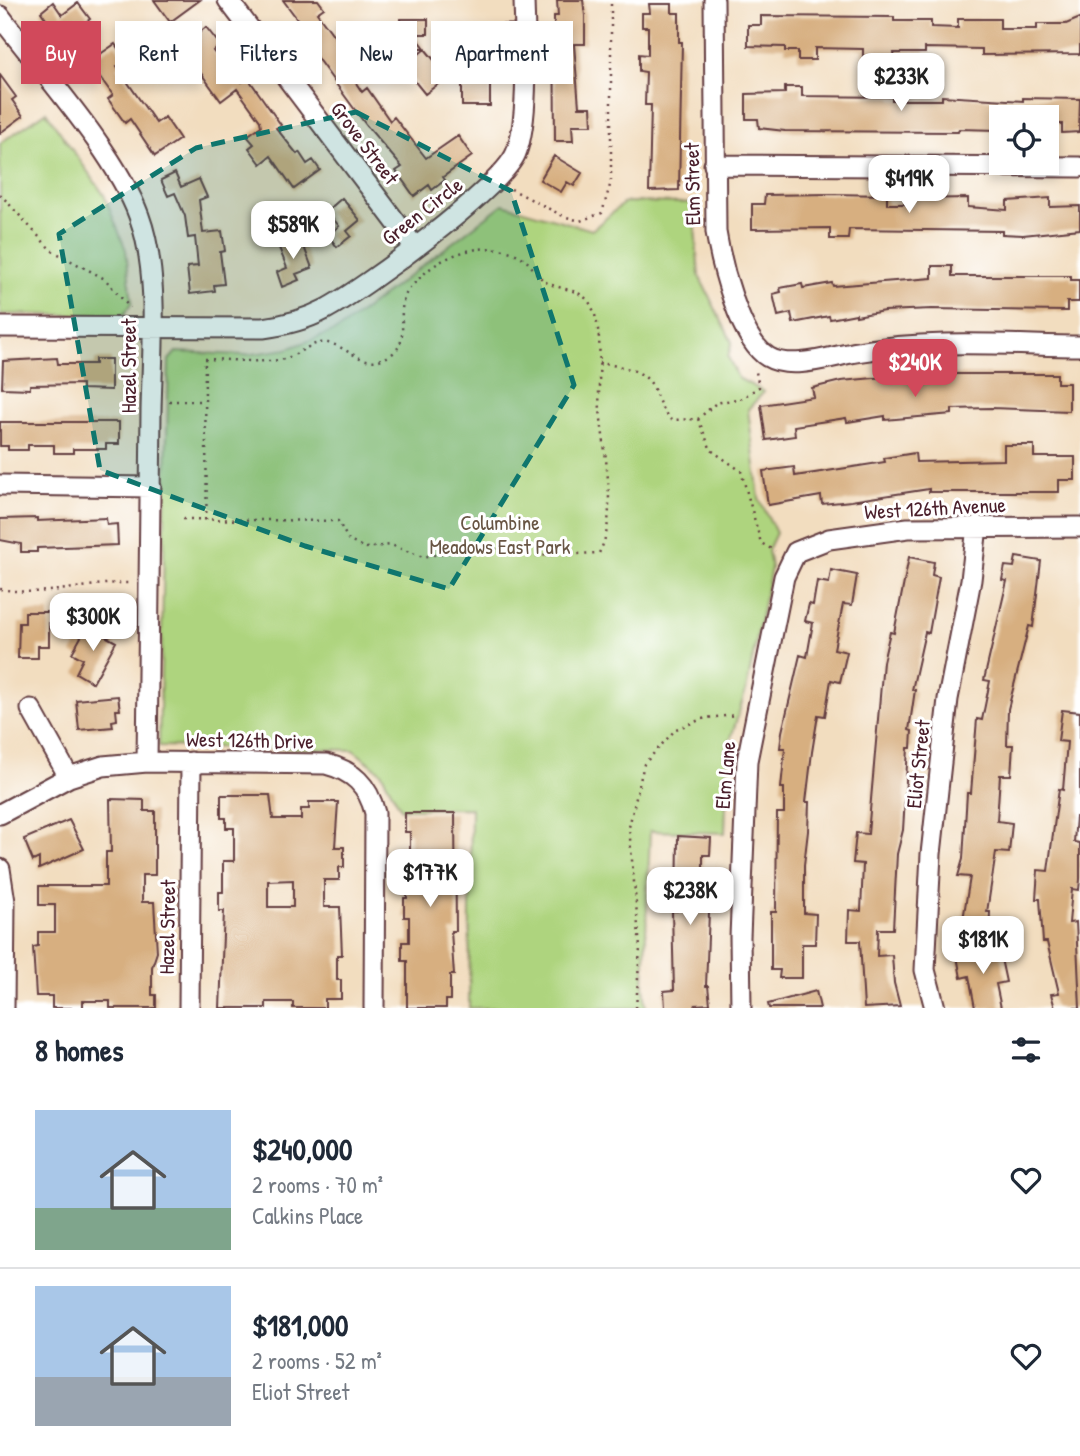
<!DOCTYPE html>
<html lang="en">
<head>
<meta charset="utf-8">
<style>
  :root { --surface:#fff; --page:#f6f6f7; --text:#1f2937; --muted:#747a83; --line:#e0e1e3; --accent:#d1495b }
  body { margin:0; font-family:"Patrick Hand",sans-serif; background:var(--page); color:var(--text); height:100vh; display:flex; flex-direction:column; font-size:26px; white-space:nowrap }
  * { box-sizing:border-box; margin:0 }
  p { font-size:23px; color:var(--muted) }
  .icon { flex:none; width:38px; height:38px; fill:none; stroke:currentColor; stroke-width:2; stroke-linecap:round; stroke-linejoin:round }
  .map { position:relative; height:1008px; overflow:hidden }
  .drawer { display:flex; flex-direction:column; background:var(--surface); flex:1 }
  .drawer>* { flex:none }
  .guide { position:absolute; left:21px; top:21px; width:700px; height:63px; display:flex; gap:14px }
  .tools { position:absolute; left:989px; top:105px; display:grid; gap:14px }
  .tools a { display:grid; place-items:center; width:70px; height:70px; border-radius:0px; background:var(--surface); box-shadow:0 4px 10px #0003; font-size:35px }
  .price { position:absolute; translate:-50% -60px; padding:0 16px; border-radius:14px; background:#fff; color:#222; font-size:23px; line-height:46px; filter:drop-shadow(0 2px 4px #0008) }
  .price::after { content:''; position:absolute; left:50%; top:42px; width:21px; height:16px; margin-left:-10px; background:inherit; clip-path:polygon(0 0,100% 0,50% 100%) }
  .price.current { background:var(--accent); color:#fff }
  ul { padding:0; list-style:none }
  li { display:flex; align-items:center; gap:21px; height:175px; padding:0 35px }
  li+li { border-top:2px solid var(--line) }
  li span { display:grid; place-items:center; flex:none; width:196px; height:140px; border-radius:0px; color:#555 }
  li>.icon { margin-inline-start:auto }
  span .icon { width:84px; height:84px; fill:#fffc; stroke-width:1 }
  li b { font-size:30px }
  h2 { display:flex; justify-content:space-between; align-items:center; height:84px; padding:0 35px; font-size:30px }
  .chip { padding:0 24px; border-radius:0px; background:var(--surface); box-shadow:0 4px 10px #0003; font-size:24px; line-height:63px }
  .chip.current { background:var(--accent); color:#fff }
  .map>svg:first-child { display:block }
  .green { fill:#aed47e; stroke:#7c7a54; stroke-width:2 }
  .building { fill:#d7af80; fill-rule:evenodd }
  .lines { fill:none; stroke-linecap:round; stroke-linejoin:round }
  .street-casing { stroke:#633c41; stroke-width:23 }
  .path { stroke:#633c41; stroke-width:2.5; stroke-dasharray:2 5; stroke-linecap:butt }
  .street { stroke:#fff; stroke-width:19 }
  .marked { fill:#0f766e; fill-opacity:0.2; stroke:#0f766e; stroke-width:5; stroke-dasharray:14 9; stroke-linejoin:round }
  .labels { text-anchor:middle; dominant-baseline:central; stroke-width:6; stroke-linejoin:round; paint-order:stroke }
  .street-label { font-size:21px; fill:#4a1f2b; stroke:#fff }
  .park-label { font-size:21px; fill:#685544; stroke:#fff }
</style>
</head>
<body>
<div class="map">
<svg width="1080" height="1008" viewBox="0 0 1080 1008">
  <rect width="100%" height="100%" fill="#fff"/>
  <filter id="ink" filterUnits="userSpaceOnUse"><feTurbulence type="fractalNoise" baseFrequency=".0143" numOctaves="2"/><feDisplacementMap in="SourceGraphic" scale="14" xChannelSelector="R" yChannelSelector="G"/><feConvolveMatrix kernelMatrix="1 2 1 2 8 2 1 2 1" color-interpolation-filters="sRGB"/></filter>
  <filter id="wash" filterUnits="userSpaceOnUse"><feTurbulence type="fractalNoise" baseFrequency=".00686" numOctaves="4" result="noise"/><feDisplacementMap in="SourceGraphic" scale="28" xChannelSelector="R" yChannelSelector="G"/><feGaussianBlur stdDeviation="1.57" result="paint"/><feColorMatrix in="noise" values="0 0 0 0 0 0 0 0 0 0 0 0 0 0 0 0 0 1.4 0 .05"/><feComposite in="paint" operator="in"/></filter>
  <g filter="url(#wash)">
    <rect width="100%" height="100%" fill="#f2ddbf"/>
    <path class="green" d="M 46,112 L 104,195 L 126,250 L 132,303 L 123,316 L 0,314 L 0,143 Z
      M 625,202 L 693,203 L 699,276 L 732,342 L 728,357 L 738,378 L 764,392 L 748,409 L 759,498 L 776,533 L 768,550 L 771,568 L 747,686 L 728,748 L 725,833 L 650,831 L 644,986 L 646,1008 L 469,1008 L 471,808 L 401,809 L 381,772 L 353,750 L 159,746 L 169,360 L 176,352 L 245,355 L 287,349 L 338,330 L 503,204 L 592,230 Z"/>
    <g id="blocks">
      <path class="building" d="M 154,0 L 200,0 L 170,22 Z
        M 283,0 L 318,0 L 324,8 L 317,13 L 343,48 L 351,42 L 361,57 L 346,68 L 362,92 L 367,88 L 390,121 L 394,117 L 426,158 L 458,136 L 472,156 L 443,177 L 445,180 L 432,190 L 429,185 L 414,196 L 396,171 L 402,167 L 366,125 L 301,36 L 307,32 Z
        M 557,0 L 583,0 L 585,16 L 585,44 L 574,44 L 579,107 L 591,107 L 592,125 L 572,125 L 573,141 L 555,141 L 554,16 L 558,16 Z
        M 53,2 L 62,15 L 78,3 L 90,19 L 67,35 L 57,22 L 51,26 L 41,12 Z
        M 649,4 L 672,4 L 672,13 L 679,13 L 679,42 L 682,42 L 679,190 L 649,191 L 651,105 L 645,105 L 646,72 L 639,71 L 639,54 L 648,55 L 648,27 L 642,27 L 642,13 L 650,13 Z
        M 761,16 L 894,17 L 894,21 L 931,21 L 931,27 L 958,28 L 958,19 L 1000,19 L 1000,29 L 1037,29 L 1037,24 L 1066,24 L 1080,18 L 1080,54 L 982,55 L 982,49 L 925,48 L 925,53 L 894,53 L 895,60 L 863,61 L 863,49 L 815,48 L 815,60 L 798,60 L 798,51 L 785,51 L 785,47 L 748,46 L 748,25 L 761,25 Z
        M 400,19 L 428,19 L 428,34 L 414,34 L 425,48 L 383,48 L 383,23 L 400,23 Z
        M 206,27 L 220,45 L 213,51 L 228,71 L 232,68 L 242,82 L 248,78 L 281,125 L 276,128 L 297,154 L 299,152 L 307,164 L 313,160 L 320,170 L 294,189 L 271,156 L 261,164 L 249,148 L 254,144 L 247,136 L 261,126 L 260,121 L 237,89 L 221,101 L 200,72 L 192,78 L 176,58 L 198,41 L 194,37 Z
        M 115,44 L 126,60 L 117,67 L 156,123 L 165,117 L 180,139 L 155,156 L 130,119 L 125,123 L 108,99 L 113,95 L 91,65 L 85,69 L 75,54 L 87,45 L 96,57 Z
        M 425,49 L 439,66 L 442,63 L 451,74 L 425,94 L 403,67 Z
        M 0,75 L 16,97 L 12,100 L 23,116 L 0,133 Z
        M 462,81 L 490,81 L 490,106 L 462,106 Z
        M 785,87 L 802,87 L 802,96 L 892,97 L 892,100 L 942,100 L 942,96 L 1023,101 L 1023,98 L 1080,99 L 1079,132 L 1062,133 L 1062,124 L 1046,124 L 1046,117 L 1001,117 L 999,130 L 959,129 L 958,132 L 785,131 L 759,128 L 758,119 L 746,119 L 746,94 L 785,93 Z
        M 554,156 L 582,173 L 574,186 L 567,182 L 561,192 L 540,180 Z
        M 175,173 L 181,187 L 199,179 L 207,197 L 199,200 L 203,233 L 222,231 L 225,251 L 220,252 L 224,284 L 214,285 L 215,291 L 190,294 L 187,267 L 198,266 L 195,237 L 188,238 L 185,216 L 175,193 L 168,196 L 161,180 Z
        M 831,194 L 887,195 L 887,204 L 913,204 L 913,199 L 968,198 L 968,207 L 1007,210 L 1007,201 L 1050,198 L 1050,207 L 1080,206 L 1080,229 L 1023,235 L 1002,234 L 1002,231 L 849,229 L 848,239 L 830,239 L 830,228 L 752,229 L 752,204 L 764,204 L 765,195 Z
        M 342,198 L 360,220 L 347,231 L 351,236 L 337,247 L 328,235 L 339,226 L 327,211 Z
        M 300,236 L 312,268 L 296,274 L 299,280 L 282,287 L 277,272 L 287,268 L 278,245 Z
        M 932,266 L 952,266 L 952,276 L 1071,276 L 1071,280 L 1079,280 L 1079,302 L 1067,302 L 1067,311 L 932,309 L 884,311 L 856,316 L 856,314 L 830,319 L 829,316 L 793,323 L 791,313 L 778,316 L 773,294 L 781,292 L 780,288 L 802,284 L 803,288 L 832,283 L 833,286 L 932,278 Z
        M 57,358 L 58,364 L 95,364 L 95,359 L 111,359 L 111,390 L 82,389 L 82,384 L 30,385 L 30,389 L 2,388 L 3,361 Z
        M 951,374 L 1057,374 L 1057,383 L 1069,383 L 1069,411 L 991,408 L 952,409 L 952,414 L 885,420 L 885,416 L 847,422 L 846,418 L 794,426 L 795,436 L 766,440 L 761,405 L 814,397 L 812,388 L 841,381 L 896,376 L 896,382 L 922,380 L 922,375 Z
        M 0,422 L 119,422 L 119,444 L 106,444 L 106,449 L 73,449 L 73,453 L 54,453 L 54,445 L 28,445 L 28,450 L 8,450 L 8,446 L 0,446 Z
        M 1004,445 L 1034,445 L 1034,457 L 1075,457 L 1075,480 L 1059,480 L 1059,492 L 929,492 L 929,489 L 851,501 L 822,504 L 821,496 L 768,505 L 763,471 L 794,467 L 795,476 L 885,462 L 884,458 L 915,453 L 916,462 L 1004,460 Z
        M 37,518 L 37,521 L 106,518 L 107,525 L 117,524 L 118,545 L 37,548 L 37,552 L 21,552 L 21,544 L 0,540 L 0,519 Z
        M 909,557 L 934,562 L 932,575 L 939,577 L 929,633 L 925,632 L 912,690 L 915,690 L 909,730 L 912,731 L 911,748 L 908,748 L 903,830 L 897,854 L 893,929 L 878,929 L 877,956 L 892,955 L 894,983 L 900,1006 L 864,1008 L 860,941 L 848,941 L 849,910 L 861,911 L 863,864 L 853,863 L 856,833 L 868,834 L 883,662 L 890,632 L 894,633 Z
        M 1016,557 L 1041,561 L 1033,627 L 1029,626 L 1008,709 L 1007,745 L 1013,745 L 1011,775 L 1000,775 L 997,821 L 1012,823 L 1009,853 L 996,852 L 987,912 L 990,912 L 989,933 L 961,932 L 970,877 L 958,876 L 963,859 L 967,793 L 971,793 L 977,719 L 982,720 L 990,681 L 984,680 L 1007,581 L 1002,580 L 1005,566 L 1014,567 Z
        M 831,570 L 857,575 L 852,605 L 843,604 L 834,649 L 847,652 L 840,682 L 831,680 L 825,716 L 818,715 L 812,752 L 806,802 L 809,802 L 808,831 L 804,865 L 804,913 L 816,914 L 815,944 L 802,944 L 802,978 L 779,978 L 780,970 L 771,970 L 771,912 L 776,912 L 777,813 L 784,813 L 784,788 L 781,788 L 785,748 L 780,748 L 782,732 L 800,655 L 807,657 L 813,623 L 805,621 L 809,604 L 813,605 L 817,581 L 829,583 Z
        M 25,612 L 49,612 L 49,646 L 38,646 L 38,658 L 18,658 L 19,623 L 25,623 Z
        M 87,626 L 116,642 L 93,683 L 76,673 L 83,659 L 72,653 Z
        M 118,696 L 120,710 L 116,710 L 117,720 L 112,721 L 113,727 L 79,730 L 76,700 Z
        M 1062,710 L 1080,712 L 1080,817 L 1076,817 L 1074,842 L 1080,843 L 1080,879 L 1079,890 L 1072,889 L 1069,923 L 1076,922 L 1080,1008 L 1055,1008 L 1051,994 L 1059,993 L 1047,942 L 1043,942 L 1040,899 L 1036,899 L 1038,870 L 1048,871 L 1059,789 L 1063,790 L 1067,742 L 1058,741 Z
        M 221,795 L 270,795 L 273,819 L 301,819 L 301,809 L 309,809 L 309,802 L 338,802 L 335,847 L 344,847 L 344,867 L 339,867 L 339,880 L 324,880 L 324,907 L 340,907 L 342,955 L 337,955 L 337,980 L 341,980 L 341,999 L 325,999 L 325,1008 L 293,1008 L 293,1002 L 266,1002 L 266,1008 L 220,1008 L 224,911 L 219,911 L 219,892 L 223,892 L 223,861 L 234,861 L 234,828 L 226,828 L 226,818 L 221,818 ZM 293,880 L 293,907 L 268,907 L 268,881 Z
        M 110,799 L 144,800 L 144,811 L 155,811 L 155,875 L 142,875 L 142,902 L 154,902 L 157,952 L 152,967 L 152,995 L 156,995 L 156,1008 L 110,1008 L 110,1001 L 83,1001 L 83,1008 L 52,1008 L 52,996 L 36,996 L 33,947 L 38,946 L 38,932 L 55,932 L 55,905 L 39,905 L 39,886 L 106,886 L 106,852 L 111,852 Z
        M 405,813 L 455,813 L 456,931 L 451,931 L 454,975 L 450,975 L 450,1000 L 446,1000 L 446,1008 L 407,1008 L 407,961 L 402,961 L 402,942 L 409,942 L 409,917 L 404,917 L 404,898 L 407,898 L 407,869 L 410,869 L 410,832 L 405,832 Z
        M 69,820 L 84,849 L 39,869 L 39,858 L 33,861 L 24,839 Z
        M 678,836 L 711,838 L 710,855 L 703,855 L 703,886 L 708,886 L 709,912 L 706,986 L 708,986 L 710,1004 L 695,1005 L 696,1008 L 665,1008 L 664,991 L 674,990 L 672,911 L 677,911 Z
        M 988,949 L 987,956 L 1000,954 L 1006,982 L 996,984 L 1001,1008 L 975,1008 L 969,976 L 961,978 L 957,956 L 960,951 Z
        M 816,991 L 820,1008 L 769,1008 L 768,1004 Z"/>
    </g>
  </g>
  <g filter="url(#ink)">
    <use href="#blocks" fill-opacity="0" stroke="#633c41" stroke-width="2"/>
    <g class="lines">
      <defs>
        <path id="street" d="M 228,0 L 414,246
          M 714,0 L 716,232 C 721,263 740,341 768,357 C 791,371 833,356 857,352 C 930,339 1006,345 1080,346
          M 0,16 C 42,72 116,153 139,216 C 160,273 152,352 151,411 C 150,528 148,645 147,762
          M 475,35 L 525,35
          M 714,165 L 1080,167
          M 0,327 L 263,328 C 285,325 305,320 324,310 C 361,291 502,188 516,153 C 530,117 525,41 524,0
          M 0,485 L 151,487
          M 31,709 L 69,777
          M 0,814 L 69,777 L 103,766 L 147,762 L 326,764 C 353,771 368,785 375,813 L 374,1008
          M 0,869 L 5,902 L 4,1008
          M 189,1008 L 191,762
          M 741,1008 L 740,937 L 747,761 L 784,577 L 796,552 L 829,539 L 908,528 L 1080,527
          M 935,1008 L 925,970 L 931,854 L 948,699 L 971,580 L 977,526"/>
      </defs>
      <use href="#street" class="street-casing"/>
      <path class="path" d="M 511,189 L 563,216 L 580,221 L 602,213 L 611,182 L 611,0
        M 0,194 L 51,250 L 105,279 L 130,308
        M 599,363 C 617,366 644,368 653,387 C 660,402 659,407 671,420 L 698,419 L 716,403 L 742,398 L 759,387 L 756,372
        M 169,401 L 204,401
        M 698,419 L 711,450 L 741,471 L 761,543 L 775,551
        M 183,519 L 338,521 L 349,541 L 365,548 L 391,545 L 423,557 L 482,546 L 530,556 L 599,553 C 622,511 598,433 599,386 C 599,362 603,323 589,302 C 579,288 559,290 546,282 C 536,276 531,262 520,256 C 491,240 450,251 426,272 C 420,278 408,288 405,296 C 395,321 415,347 382,359 C 362,367 346,346 328,343 C 312,340 299,355 284,359 C 263,364 227,359 205,359 C 204,413 208,466 206,520
        M 0,589 C 51,598 84,582 131,583
        M 636,1008 L 640,948 L 629,827 L 644,764 L 676,729 L 705,718 L 737,715"/>
      <use href="#street" class="street"/>
    </g>
  </g>
  <path class="marked" d="M 356,112 L 511,191 L 574,385 L 449,589 L 305,546 L 100,470 L 59,234 L 196,148 Z"/>
  <g class="labels">
    <g class="street-label">
      <text transform="translate(365 143) rotate(53)">Grove Street</text>
      <text transform="translate(692 184) rotate(-91)">Elm Street</text>
      <text transform="translate(422 211) rotate(-38)">Green Circle</text>
      <text transform="translate(128 366) rotate(-90)">Hazel Street</text>
      <text transform="translate(935 508) rotate(-3)">West 126th Avenue</text>
      <text transform="translate(250 740) rotate(1)">West 126th Drive</text>
      <text transform="translate(918 764) rotate(-84)">Eliot Street</text>
      <text transform="translate(725 775) rotate(-85)">Elm Lane</text>
      <text transform="translate(167 927) rotate(-89)">Hazel Street</text>
    </g>
    <g class="park-label">
      <text x="500" y="522">Columbine<tspan x="500" dy="24">Meadows East Park</tspan></text>
    </g>
  </g>
</svg>
<div class="tools">
<a><svg class="icon" aria-label="locate" viewBox="0 0 24 24"><circle cx="12" cy="12" r="6"/><path d="M12 2v4M12 18v4M2 12h4M18 12h4"/></svg></a>
</div>
<b class="price" style="left:901px;top:113px">$233K</b>
<b class="price" style="left:909px;top:215px">$419K</b>
<b class="price" style="left:293px;top:261px">$589K</b>
<b class="price current" style="left:915px;top:399px">$240K</b>
<b class="price" style="left:93px;top:653px">$300K</b>
<b class="price" style="left:430px;top:909px">$177K</b>
<b class="price" style="left:690px;top:927px">$238K</b>
<b class="price" style="left:983px;top:976px">$181K</b>
<div class="guide">
<a class="chip current">Buy</a>
<a class="chip">Rent</a>
<a class="chip">Filters</a>
<a class="chip">New</a>
<a class="chip">Apartment</a>
</div>
</div>
<section class="drawer">
<h2>8 homes<svg class="icon" aria-label="filters" viewBox="0 0 24 24"><path d="M4 7h16M4 17h16"/><circle cx="9" cy="7" r="2"/><circle cx="15" cy="17" r="2"/></svg></h2>
<ul>
<li><span style="background:linear-gradient(#a9c7e8 70%,#7fa58c 0)"><svg class="icon" aria-label="home" viewBox="0 0 24 24"><path d="M3 11l9-7 9 7M6 9v11h12V9"/></svg></span><div><b>$240,000</b><p>2 rooms · 70 m²</p><p>Calkins Place</p></div><svg class="icon" aria-label="heart" viewBox="0 0 24 24"><path d="M12 20l-8-8c-3-5 5-10 8-4 3-6 11-1 8 4z"/></svg></li>
<li><span style="background:linear-gradient(#a9c7e8 65%,#9aa5b1 0)"><svg class="icon" aria-label="home" viewBox="0 0 24 24"><path d="M3 11l9-7 9 7M6 9v11h12V9"/></svg></span><div><b>$181,000</b><p>2 rooms · 52 m²</p><p>Eliot Street</p></div><svg class="icon" aria-label="heart" viewBox="0 0 24 24"><path d="M12 20l-8-8c-3-5 5-10 8-4 3-6 11-1 8 4z"/></svg></li>
</ul>
</section>
</body>
</html>
